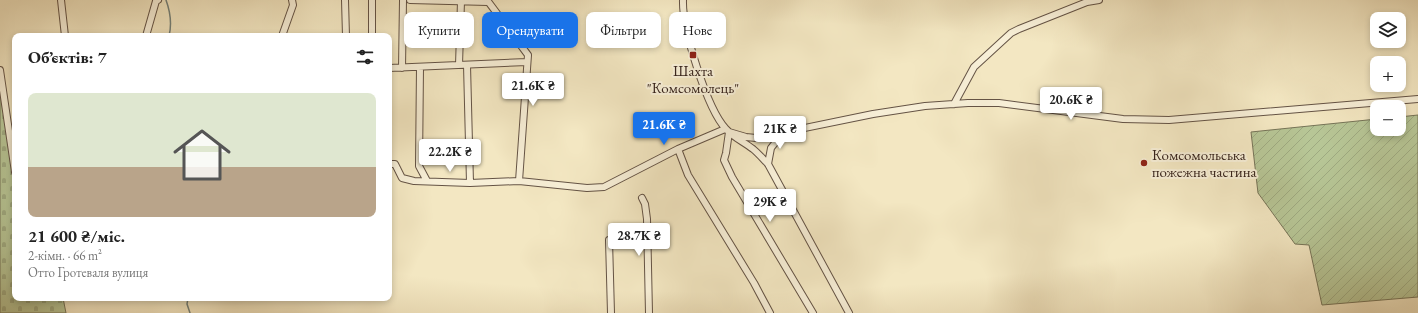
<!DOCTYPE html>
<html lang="uk">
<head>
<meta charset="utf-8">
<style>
  :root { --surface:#fff; --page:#f6f6f6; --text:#222; --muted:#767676; --line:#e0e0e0; --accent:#1a73e8 }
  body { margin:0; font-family:"EB Garamond",serif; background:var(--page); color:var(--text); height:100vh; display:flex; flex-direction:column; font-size:15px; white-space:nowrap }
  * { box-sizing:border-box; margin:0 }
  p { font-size:13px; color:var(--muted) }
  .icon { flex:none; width:22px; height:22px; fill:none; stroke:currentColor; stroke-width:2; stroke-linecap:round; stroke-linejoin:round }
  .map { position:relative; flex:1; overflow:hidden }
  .panel { position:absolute; left:12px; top:33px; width:380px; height:268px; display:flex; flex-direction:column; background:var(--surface); border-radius:8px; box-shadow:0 2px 6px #0003 }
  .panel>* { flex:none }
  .top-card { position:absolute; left:404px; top:12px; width:380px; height:36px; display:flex; gap:8px }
  .tools { position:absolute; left:1370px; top:12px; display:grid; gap:8px }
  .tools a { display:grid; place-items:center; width:36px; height:36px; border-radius:8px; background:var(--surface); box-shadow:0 2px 6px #0003; font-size:20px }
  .price { position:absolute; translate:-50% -34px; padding:0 9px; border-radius:4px; background:#fff; color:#222; font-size:13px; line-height:26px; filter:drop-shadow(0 1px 2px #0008) }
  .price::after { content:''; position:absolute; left:50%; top:24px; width:12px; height:9px; margin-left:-6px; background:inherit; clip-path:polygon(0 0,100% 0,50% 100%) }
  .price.selected { background:var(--accent); color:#fff }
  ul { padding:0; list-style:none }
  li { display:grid; align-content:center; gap:8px; height:212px; padding:0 16px }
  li+li { border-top:1px solid var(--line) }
  li span { display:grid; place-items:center; height:124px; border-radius:8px; color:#555 }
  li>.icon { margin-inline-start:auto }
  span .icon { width:72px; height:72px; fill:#fffc; stroke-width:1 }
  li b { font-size:17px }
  h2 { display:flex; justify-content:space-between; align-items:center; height:48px; padding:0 16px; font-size:17px }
  .pill { padding:0 14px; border-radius:8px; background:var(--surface); box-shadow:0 2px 6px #0003; font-size:14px; line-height:36px }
  .pill.selected { background:var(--accent); color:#fff }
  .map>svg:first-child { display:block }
  .cemetery { fill:url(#cemetery-stones); stroke:#767458 }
  .garden { fill:url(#garden-furrows); stroke:#767458 }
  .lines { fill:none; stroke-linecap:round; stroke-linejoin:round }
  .stream { stroke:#738079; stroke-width:1.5 }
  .minor-casing { stroke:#645345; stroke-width:8 }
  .minor { stroke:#f7efd7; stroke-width:6 }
  .poi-dot { fill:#8f2418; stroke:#f7efd7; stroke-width:1.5 }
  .labels { text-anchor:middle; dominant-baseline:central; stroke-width:4; stroke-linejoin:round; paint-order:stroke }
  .poi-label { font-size:15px; fill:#35221b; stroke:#f7efd7 }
</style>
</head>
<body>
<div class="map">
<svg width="1418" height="313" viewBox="0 0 1418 313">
  <defs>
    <pattern id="cemetery-stones" width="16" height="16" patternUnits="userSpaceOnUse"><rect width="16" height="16" fill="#b7c696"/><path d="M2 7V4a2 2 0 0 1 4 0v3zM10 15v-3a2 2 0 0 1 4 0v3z" fill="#9eaa81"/></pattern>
    <pattern id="garden-furrows" width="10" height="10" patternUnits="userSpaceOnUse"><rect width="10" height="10" fill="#b7c696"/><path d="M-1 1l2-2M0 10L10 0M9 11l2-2" fill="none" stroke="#9eaa81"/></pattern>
  </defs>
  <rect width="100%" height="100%" fill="#f3e7c2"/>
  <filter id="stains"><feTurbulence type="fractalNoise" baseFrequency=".005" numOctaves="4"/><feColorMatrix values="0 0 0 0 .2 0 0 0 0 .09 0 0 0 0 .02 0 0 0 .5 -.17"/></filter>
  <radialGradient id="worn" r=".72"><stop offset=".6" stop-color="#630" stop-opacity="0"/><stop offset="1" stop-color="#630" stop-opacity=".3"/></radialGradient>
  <path class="cemetery" d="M 0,70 L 15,172 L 15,298 L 63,298 L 66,313 L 0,313 Z"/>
  <path class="garden" d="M 1418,115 L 1418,297 L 1322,305 L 1309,245 L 1295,244 L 1258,193 L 1251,132 L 1377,119 L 1377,129 L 1399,129 L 1399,117 Z"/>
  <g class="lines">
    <path class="stream" d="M 166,0 C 170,11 172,24 169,36
      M 188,298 L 187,304 L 190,313"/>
    <defs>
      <path id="minor" d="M 61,0 L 65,36
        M 345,0 L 346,36
        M 410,0 L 488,2
        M 487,0 L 528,55 L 519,181 L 587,188 L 604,187 L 678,149 L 725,129
        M 683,0 C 682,28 707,109 726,129 C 733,137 744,142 753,149 C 759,154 763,159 768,164 L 849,313
        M 146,36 L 156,1 L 158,0
        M 282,36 L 293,5 L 292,0
        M 372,36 L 372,0
        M 459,65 L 461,1
        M 467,65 L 470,183
        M 420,67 L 419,166 L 427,181
        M 389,68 L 527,62
        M 402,68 L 403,0
        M 0,70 L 15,172
        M 954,104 L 974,67 L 1011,33 L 1019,29 L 1087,2 L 1099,0
        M 729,132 L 746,137 L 756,138 L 873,114 L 925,106 L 968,103 L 999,103 L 1123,119 L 1169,120 L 1418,99
        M 729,132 L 726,153 L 724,160 L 732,177 L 813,313
        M 678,149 L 688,175 L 754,283 L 770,313
        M 389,164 L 395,164 L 402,178 L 414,181 L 470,183 L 519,181
        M 768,164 L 771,148 L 783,133
        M 642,198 L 645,204 L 647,219 L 649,313
        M 609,240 L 611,313"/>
    </defs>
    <use href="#minor" class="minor-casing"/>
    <use href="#minor" class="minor"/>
  </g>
  <g class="poi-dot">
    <rect x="689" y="51" width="8" height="8" rx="2"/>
    <circle cx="1144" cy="163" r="4"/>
  </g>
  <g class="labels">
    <g class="poi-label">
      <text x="693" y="70">Шахта<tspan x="693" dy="17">"Комсомолець"</tspan></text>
      <text x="1152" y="154" text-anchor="start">Комсомольська<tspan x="1152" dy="17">пожежна частина</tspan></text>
    </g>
  </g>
  <rect width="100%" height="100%" filter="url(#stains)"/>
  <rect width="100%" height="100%" fill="url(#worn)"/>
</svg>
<div class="tools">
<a><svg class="icon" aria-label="layers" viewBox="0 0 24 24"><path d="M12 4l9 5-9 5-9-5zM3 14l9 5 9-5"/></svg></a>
<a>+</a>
<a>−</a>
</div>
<b class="price" style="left:533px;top:107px">21.6K ₴</b>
<b class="price" style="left:1071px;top:121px">20.6K ₴</b>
<b class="price selected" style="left:664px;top:146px">21.6K ₴</b>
<b class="price" style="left:780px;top:150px">21K ₴</b>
<b class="price" style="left:450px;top:173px">22.2K ₴</b>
<b class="price" style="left:770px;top:223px">29K ₴</b>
<b class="price" style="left:639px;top:257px">28.7K ₴</b>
<div class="top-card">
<a class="pill">Купити</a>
<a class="pill selected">Орендувати</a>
<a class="pill">Фільтри</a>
<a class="pill">Нове</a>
</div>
<section class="panel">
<h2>Об’єктів: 7<svg class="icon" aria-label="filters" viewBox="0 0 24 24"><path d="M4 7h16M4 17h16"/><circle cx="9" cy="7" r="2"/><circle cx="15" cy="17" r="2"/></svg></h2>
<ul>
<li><span style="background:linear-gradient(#dfe7d0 60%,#b9a48a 0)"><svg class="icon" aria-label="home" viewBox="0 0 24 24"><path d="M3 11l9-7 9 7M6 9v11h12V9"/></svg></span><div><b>21 600 ₴/міс.</b><p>2-кімн. · 66 m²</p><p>Отто Гротеваля вулиця</p></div></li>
</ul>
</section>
</div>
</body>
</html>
